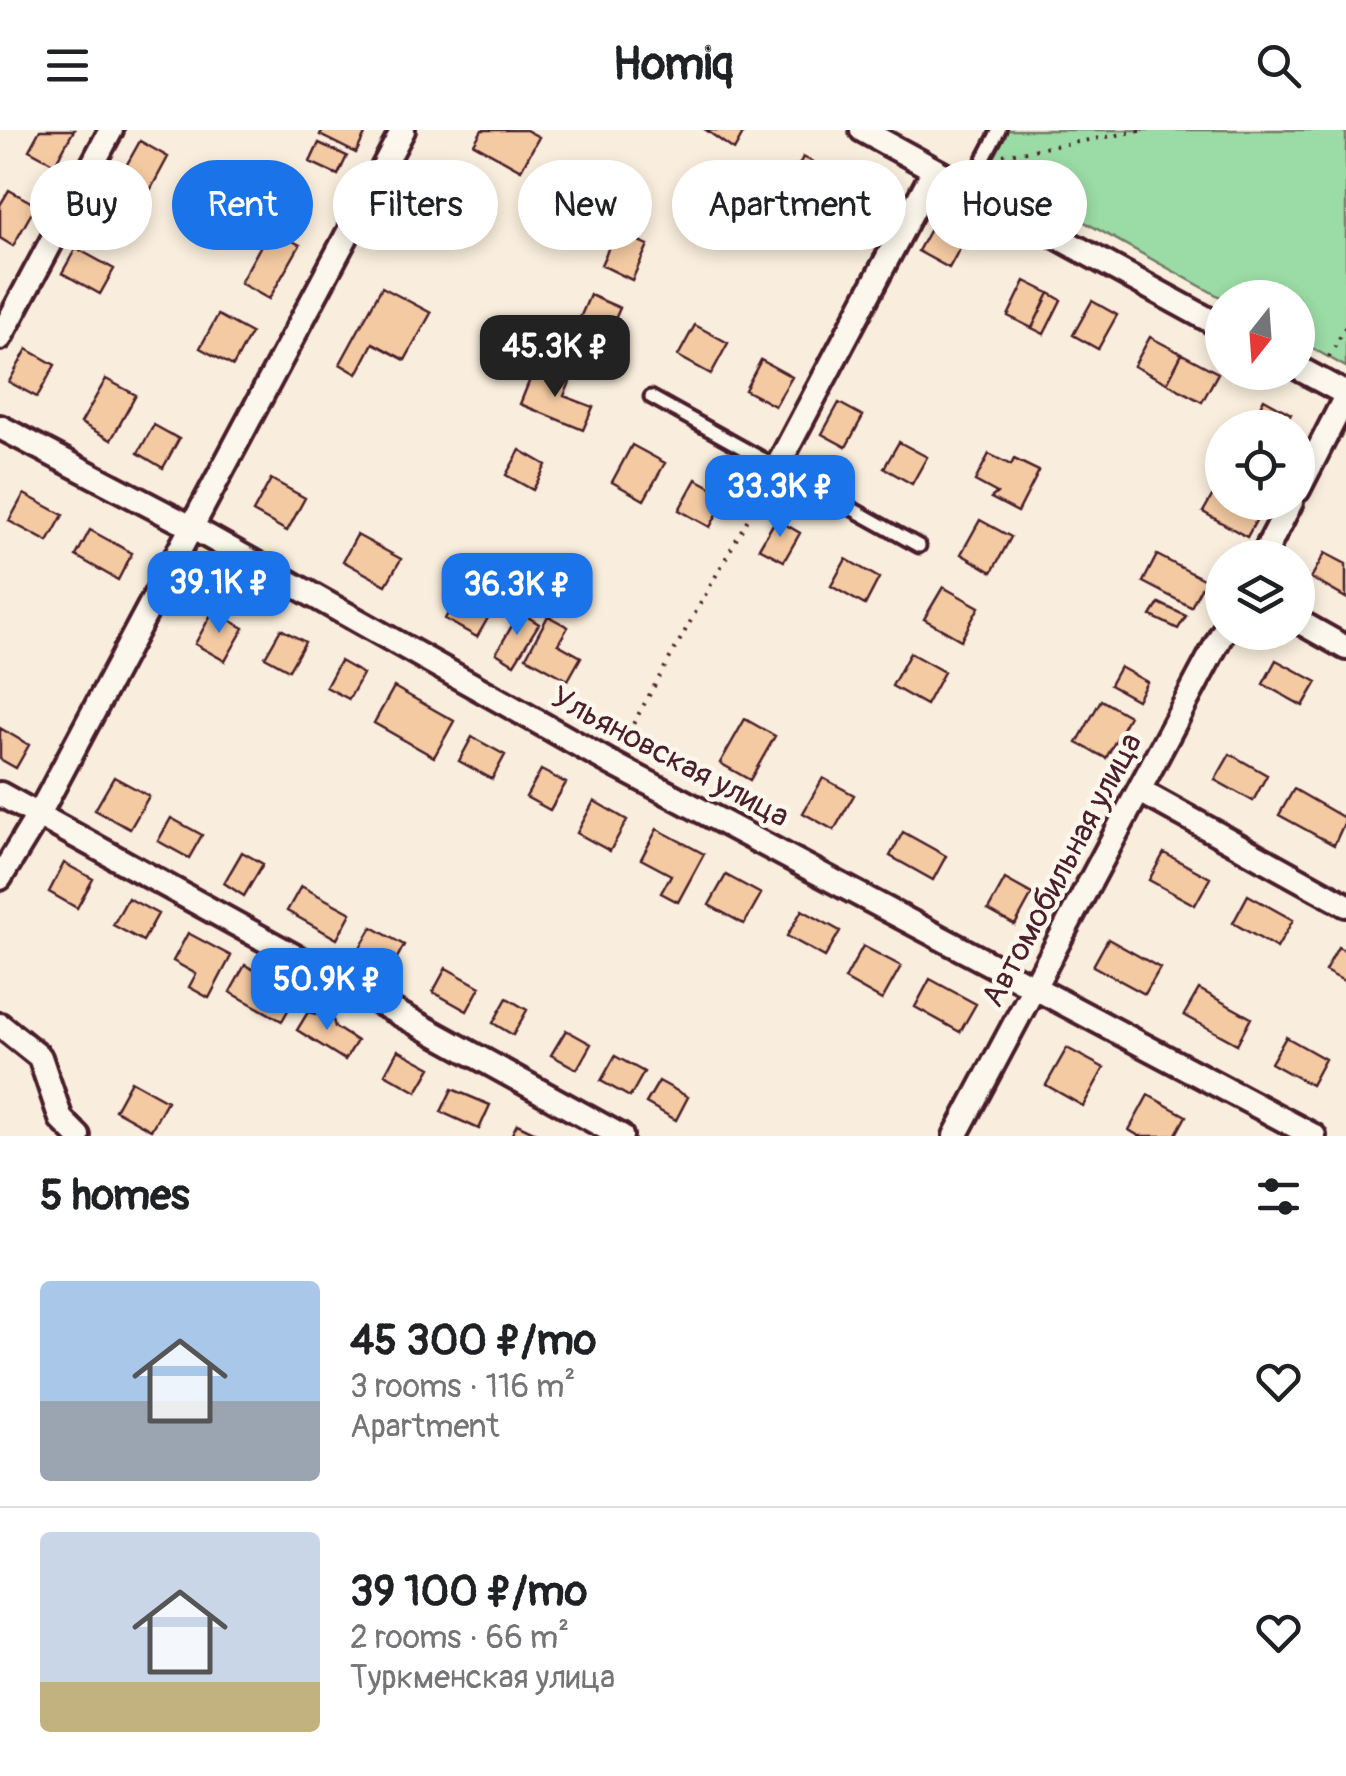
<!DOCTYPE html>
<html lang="en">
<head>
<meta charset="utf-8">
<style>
  :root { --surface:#fff; --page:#f2f2f2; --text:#202124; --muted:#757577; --line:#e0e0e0; --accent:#1a73e8 }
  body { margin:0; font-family:Pangolin,sans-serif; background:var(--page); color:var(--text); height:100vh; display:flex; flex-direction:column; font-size:38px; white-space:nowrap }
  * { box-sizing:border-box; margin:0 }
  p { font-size:32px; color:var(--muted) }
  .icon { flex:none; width:55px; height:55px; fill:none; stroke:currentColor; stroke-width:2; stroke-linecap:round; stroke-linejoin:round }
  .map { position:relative; height:1006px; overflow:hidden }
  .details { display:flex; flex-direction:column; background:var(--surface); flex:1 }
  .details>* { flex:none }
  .top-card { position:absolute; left:30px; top:30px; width:1288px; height:90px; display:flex; gap:20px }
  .needle { width:65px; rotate:197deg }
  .controls { position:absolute; left:1205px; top:150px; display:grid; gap:20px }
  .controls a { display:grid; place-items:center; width:110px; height:110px; border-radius:50%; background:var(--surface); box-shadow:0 5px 15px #0003; font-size:50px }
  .price { position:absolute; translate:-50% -85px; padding:0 22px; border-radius:20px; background:var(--accent); color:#fff; font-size:32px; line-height:65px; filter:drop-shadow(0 2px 5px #0008) }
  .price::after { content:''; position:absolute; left:50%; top:60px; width:30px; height:22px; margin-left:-15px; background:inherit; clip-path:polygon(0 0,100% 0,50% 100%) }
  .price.on { background:#222; color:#fff }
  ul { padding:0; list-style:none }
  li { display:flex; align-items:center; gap:30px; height:250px; padding:0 40px }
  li+li { border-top:2px solid var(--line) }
  li span { display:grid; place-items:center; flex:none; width:280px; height:200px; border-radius:10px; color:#555 }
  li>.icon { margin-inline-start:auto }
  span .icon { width:120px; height:120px; fill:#fffc; stroke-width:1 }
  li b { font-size:42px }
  h2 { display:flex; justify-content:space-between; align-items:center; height:120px; padding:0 40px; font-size:42px }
  .chip { padding:0 35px; border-radius:45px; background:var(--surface); box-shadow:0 5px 15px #0003; font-size:35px; line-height:90px }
  .chip.on { background:var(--accent); color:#fff }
  header { display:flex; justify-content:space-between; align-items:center; height:130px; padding:0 40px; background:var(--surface); font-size:45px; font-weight:800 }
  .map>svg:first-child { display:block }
  .green { fill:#9bdba5; stroke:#727d68; stroke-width:2.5 }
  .building { fill:#f3caa2; stroke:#4a1f2b; stroke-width:2.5 }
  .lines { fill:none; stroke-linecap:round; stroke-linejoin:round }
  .lane-casing { stroke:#4a1f2b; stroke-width:19 }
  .street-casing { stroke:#4a1f2b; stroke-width:30 }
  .path { stroke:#4a1f2b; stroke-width:4; stroke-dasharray:2.5 8; stroke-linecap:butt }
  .lane { stroke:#fbf7ec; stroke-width:11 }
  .street { stroke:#fbf7ec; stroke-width:22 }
  .labels { text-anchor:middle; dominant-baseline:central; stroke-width:9; stroke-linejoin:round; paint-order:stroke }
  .street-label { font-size:32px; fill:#4a1f2b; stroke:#fbf7ec }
</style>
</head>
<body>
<header><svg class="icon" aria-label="menu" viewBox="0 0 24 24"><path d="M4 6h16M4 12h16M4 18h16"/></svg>Homiq<svg class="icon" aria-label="search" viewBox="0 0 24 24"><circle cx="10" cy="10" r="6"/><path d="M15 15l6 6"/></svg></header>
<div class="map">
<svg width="1346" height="1006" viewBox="0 0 1346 1006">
  <rect width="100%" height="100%" fill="#f9eedd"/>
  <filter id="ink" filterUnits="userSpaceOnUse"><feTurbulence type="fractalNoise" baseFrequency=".01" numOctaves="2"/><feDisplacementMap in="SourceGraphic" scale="20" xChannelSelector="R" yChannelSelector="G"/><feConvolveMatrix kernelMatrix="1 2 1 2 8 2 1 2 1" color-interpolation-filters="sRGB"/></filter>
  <g filter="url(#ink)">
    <path class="green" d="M 1008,0 L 1346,0 L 1346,237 L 1298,210 L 1298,168 L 1222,168 L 987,38 Z"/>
    <path class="building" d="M 40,0 L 74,0 L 55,34 L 29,20 Z
      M 323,0 L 367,0 L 356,23 L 320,5 Z
      M 482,0 L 526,0 L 539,7 L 521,40 L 474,14 Z
      M 706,0 L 745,0 L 734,20 Z
      M 140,11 L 168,27 L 140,79 L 111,63 Z
      M 319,13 L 347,26 L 338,45 L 310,32 Z
      M 803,27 L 827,39 L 804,84 L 780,72 Z
      M 442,35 L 469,50 L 444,96 L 417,81 Z
      M 827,39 L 857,54 L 827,112 L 797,96 Z
      M 9,60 L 36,75 L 13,116 L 0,108 L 0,75 Z
      M 940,81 L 971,98 L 949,138 L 918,121 Z
      M 270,99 L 300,115 L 269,169 L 240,153 Z
      M 616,101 L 648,115 L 632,150 L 601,135 Z
      M 76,118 L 114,139 L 100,164 L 62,143 Z
      M 1025,151 L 1049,163 L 1032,198 L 1008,186 Z
      M 382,157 L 431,183 L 405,230 L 373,213 L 357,244 L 340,234 Z
      M 1049,163 L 1061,170 L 1044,204 L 1032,198 Z
      M 590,165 L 620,178 L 605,212 L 575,199 Z
      M 1092,171 L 1117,185 L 1098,219 L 1073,205 Z
      M 218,185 L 251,203 L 233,236 L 200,218 Z
      M 695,195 L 728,213 L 711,244 L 678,226 Z
      M 1150,207 L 1182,224 L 1167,253 L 1134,236 Z
      M 27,219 L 55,235 L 37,267 L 9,252 Z
      M 1182,224 L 1218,243 L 1202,272 L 1167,253 Z
      M 761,230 L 792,247 L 775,276 L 745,260 Z
      M 535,237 L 570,252 L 564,266 L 593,277 L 583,300 L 520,274 Z
      M 106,249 L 136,265 L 111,310 L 81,293 Z
      M 1264,269 L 1291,284 L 1283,298 L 1249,298 Z
      M 839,273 L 863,286 L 846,317 L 822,304 Z
      M 154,295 L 179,309 L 163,338 L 138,323 Z
      M 899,312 L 927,327 L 912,354 L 884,338 Z
      M 632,315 L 665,333 L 644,370 L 612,352 Z
      M 520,320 L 546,335 L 533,360 L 506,345 Z
      M 989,324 L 1011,335 L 1014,329 L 1039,341 L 1018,382 L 991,368 L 997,363 L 975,351 Z
      M 271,349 L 305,368 L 287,401 L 253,382 Z
      M 696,349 L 727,366 L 710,397 L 679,380 Z
      M 1215,361 L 1222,365 L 1222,372 L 1236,372 L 1259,385 L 1247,407 L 1203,382 Z
      M 24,364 L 63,385 L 48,412 L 9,391 Z
      M 776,389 L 800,403 L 784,431 L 759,418 Z
      M 980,390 L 1011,407 L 992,442 L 961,424 Z
      M 90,400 L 132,423 L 118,450 L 76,426 Z
      M 357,405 L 401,429 L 386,455 L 343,431 Z
      M 1325,423 L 1346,434 L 1346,468 L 1311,448 Z
      M 1157,425 L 1205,450 L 1191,477 L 1143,452 Z
      M 846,429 L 879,448 L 865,475 L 831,456 Z
      M 463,456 L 496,474 L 477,507 L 445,489 Z
      M 943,457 L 979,477 L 961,510 L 924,489 Z
      M 1159,473 L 1186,486 L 1178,499 L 1151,486 Z
      M 213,481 L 244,498 L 225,531 L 195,514 Z
      M 520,482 L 539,494 L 514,534 L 496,523 Z
      M 548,486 L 568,497 L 558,514 L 581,527 L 568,550 L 526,527 Z
      M 281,499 L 305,512 L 289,540 L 265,527 Z
      M 910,523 L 944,542 L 926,575 L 892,556 Z
      M 1276,530 L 1317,552 L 1303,576 L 1263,554 Z
      M 340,531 L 363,544 L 349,569 L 326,557 Z
      M 1120,537 L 1147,552 L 1137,570 L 1110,555 Z
      M 394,557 L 454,591 L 434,627 L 374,593 Z
      M 1101,570 L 1129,586 L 1106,628 L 1077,613 Z
      M 745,589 L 775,606 L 750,650 L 720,633 Z
      M 0,598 L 29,615 L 16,638 L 0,629 Z
      M 472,607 L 505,625 L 492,649 L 459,631 Z
      M 1230,624 L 1267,645 L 1253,671 L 1215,650 Z
      M 541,640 L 566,653 L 550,680 L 526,667 Z
      M 114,647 L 149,666 L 130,699 L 95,680 Z
      M 823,648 L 854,665 L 834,700 L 803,683 Z
      M 1294,659 L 1346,689 L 1334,715 L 1279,685 Z
      M 594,671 L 627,690 L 610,721 L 577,703 Z
      M 171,688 L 202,705 L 189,728 L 158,711 Z
      M 657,699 L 704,724 L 678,772 L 661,763 L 671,745 L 641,729 Z
      M 903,702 L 946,726 L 933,750 L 890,726 Z
      M 242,722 L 263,734 L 244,766 L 224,753 Z
      M 1164,723 L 1210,748 L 1195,775 L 1149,750 Z
      M 64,733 L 93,749 L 77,778 L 49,762 Z
      M 726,745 L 761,764 L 744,794 L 709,775 Z
      M 1005,749 L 1032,764 L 1015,795 L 988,780 Z
      M 301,756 L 351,783 L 337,809 L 287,781 Z
      M 1248,765 L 1293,790 L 1277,818 L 1233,793 Z
      M 128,768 L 158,784 L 143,811 L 113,795 Z
      M 802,780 L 840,801 L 825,827 L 787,806 Z
      M 372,797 L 404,815 L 391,839 L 358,821 Z
      M 188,803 L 231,826 L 209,868 L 189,857 L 196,844 L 173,831 Z
      M 1108,809 L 1160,838 L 1145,864 L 1093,836 Z
      M 863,816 L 901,836 L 882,870 L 845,849 Z
      M 1338,817 L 1346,821 L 1346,852 L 1325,841 Z
      M 245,835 L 297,864 L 282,891 L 230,862 Z
      M 446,838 L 480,857 L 467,881 L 433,862 Z
      M 930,849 L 976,874 L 960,902 L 915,877 Z
      M 1199,859 L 1251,888 L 1237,914 L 1184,885 Z
      M 507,868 L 527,880 L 513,905 L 493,893 Z
      M 317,878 L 331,882 L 335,897 L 357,911 L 345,930 L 297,900 L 308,882 L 316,884 Z
      M 566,900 L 591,914 L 577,939 L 551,925 Z
      M 1286,907 L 1325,929 L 1311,955 L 1271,933 Z
      M 1067,918 L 1104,938 L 1083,976 L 1046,955 Z
      M 398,920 L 431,938 L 417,962 L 385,944 Z
      M 615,926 L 644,942 L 630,967 L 601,951 Z
      M 131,951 L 167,971 L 151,1000 L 115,980 Z
      M 659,951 L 688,967 L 676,990 L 646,973 Z
      M 452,959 L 490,975 L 479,999 L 441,982 Z
      M 1148,965 L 1186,986 L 1175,1006 L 1139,1006 L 1129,1000 Z
      M 517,994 L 542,1006 L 511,1006 Z"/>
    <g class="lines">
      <defs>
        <path id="lane" d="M 968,59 L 999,0
          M 651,267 L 919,416"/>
        <path id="street" d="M 862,0 L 1222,197
          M 0,208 L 111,0
          M 1298,238 L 1346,264
          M 0,297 L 193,398 L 611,633 L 1314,1006
          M 776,339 L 934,40
          M 1298,360 L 1346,266
          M 1262,428 L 1291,372
          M 1298,491 L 1346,518
          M 1140,661 L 1346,775
          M 0,664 L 621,1006
          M 0,748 L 39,684 L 403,0
          M 0,895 L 40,927 L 61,989 L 78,1006
          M 955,1006 L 1223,502"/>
      </defs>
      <use href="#lane" class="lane-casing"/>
      <use href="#street" class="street-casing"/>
      <path class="path" d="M 1344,0 L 1346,3
        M 1003,25 L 1146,0
        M 1329,227 L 1346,196
        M 623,612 L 765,358"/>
      <use href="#lane" class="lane"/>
      <use href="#street" class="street"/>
    </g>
  </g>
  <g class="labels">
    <g class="street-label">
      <text transform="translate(670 627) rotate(28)">Ульяновская улица</text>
      <text transform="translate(1062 740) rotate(-62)">Автомобильная улица</text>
    </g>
  </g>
</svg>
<div class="controls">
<a><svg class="needle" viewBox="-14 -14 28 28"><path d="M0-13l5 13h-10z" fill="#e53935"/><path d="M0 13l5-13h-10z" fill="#757577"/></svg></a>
<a><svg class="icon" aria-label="locate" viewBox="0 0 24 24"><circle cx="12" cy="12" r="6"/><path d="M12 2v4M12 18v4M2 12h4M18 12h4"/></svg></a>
<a><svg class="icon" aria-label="layers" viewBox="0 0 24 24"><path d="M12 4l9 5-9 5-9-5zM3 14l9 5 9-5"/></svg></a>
</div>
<b class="price on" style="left:555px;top:270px">45.3K ₽</b>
<b class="price" style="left:780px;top:410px">33.3K ₽</b>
<b class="price" style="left:219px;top:506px">39.1K ₽</b>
<b class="price" style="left:517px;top:508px">36.3K ₽</b>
<b class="price" style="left:327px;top:903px">50.9K ₽</b>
<div class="top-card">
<a class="chip">Buy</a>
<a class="chip on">Rent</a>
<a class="chip">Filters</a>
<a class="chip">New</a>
<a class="chip">Apartment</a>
<a class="chip">House</a>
</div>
</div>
<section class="details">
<h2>5 homes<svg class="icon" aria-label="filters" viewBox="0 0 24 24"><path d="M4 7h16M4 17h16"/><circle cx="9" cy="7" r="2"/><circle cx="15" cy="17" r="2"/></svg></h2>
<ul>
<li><span style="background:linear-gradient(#a9c7e8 60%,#9aa5b1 0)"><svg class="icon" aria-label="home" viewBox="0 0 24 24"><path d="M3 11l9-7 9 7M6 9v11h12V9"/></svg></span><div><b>45 300 ₽/mo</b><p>3 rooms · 116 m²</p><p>Apartment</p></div><svg class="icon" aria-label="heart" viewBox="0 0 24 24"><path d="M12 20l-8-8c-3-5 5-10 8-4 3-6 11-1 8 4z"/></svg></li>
<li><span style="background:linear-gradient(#c9d6e8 75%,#c2b280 0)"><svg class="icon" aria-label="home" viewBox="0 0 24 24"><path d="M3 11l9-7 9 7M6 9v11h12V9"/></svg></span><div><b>39 100 ₽/mo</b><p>2 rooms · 66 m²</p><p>Туркменская улица</p></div><svg class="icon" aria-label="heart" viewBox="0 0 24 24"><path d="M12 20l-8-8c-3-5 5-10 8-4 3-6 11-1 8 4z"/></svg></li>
</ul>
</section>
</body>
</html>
